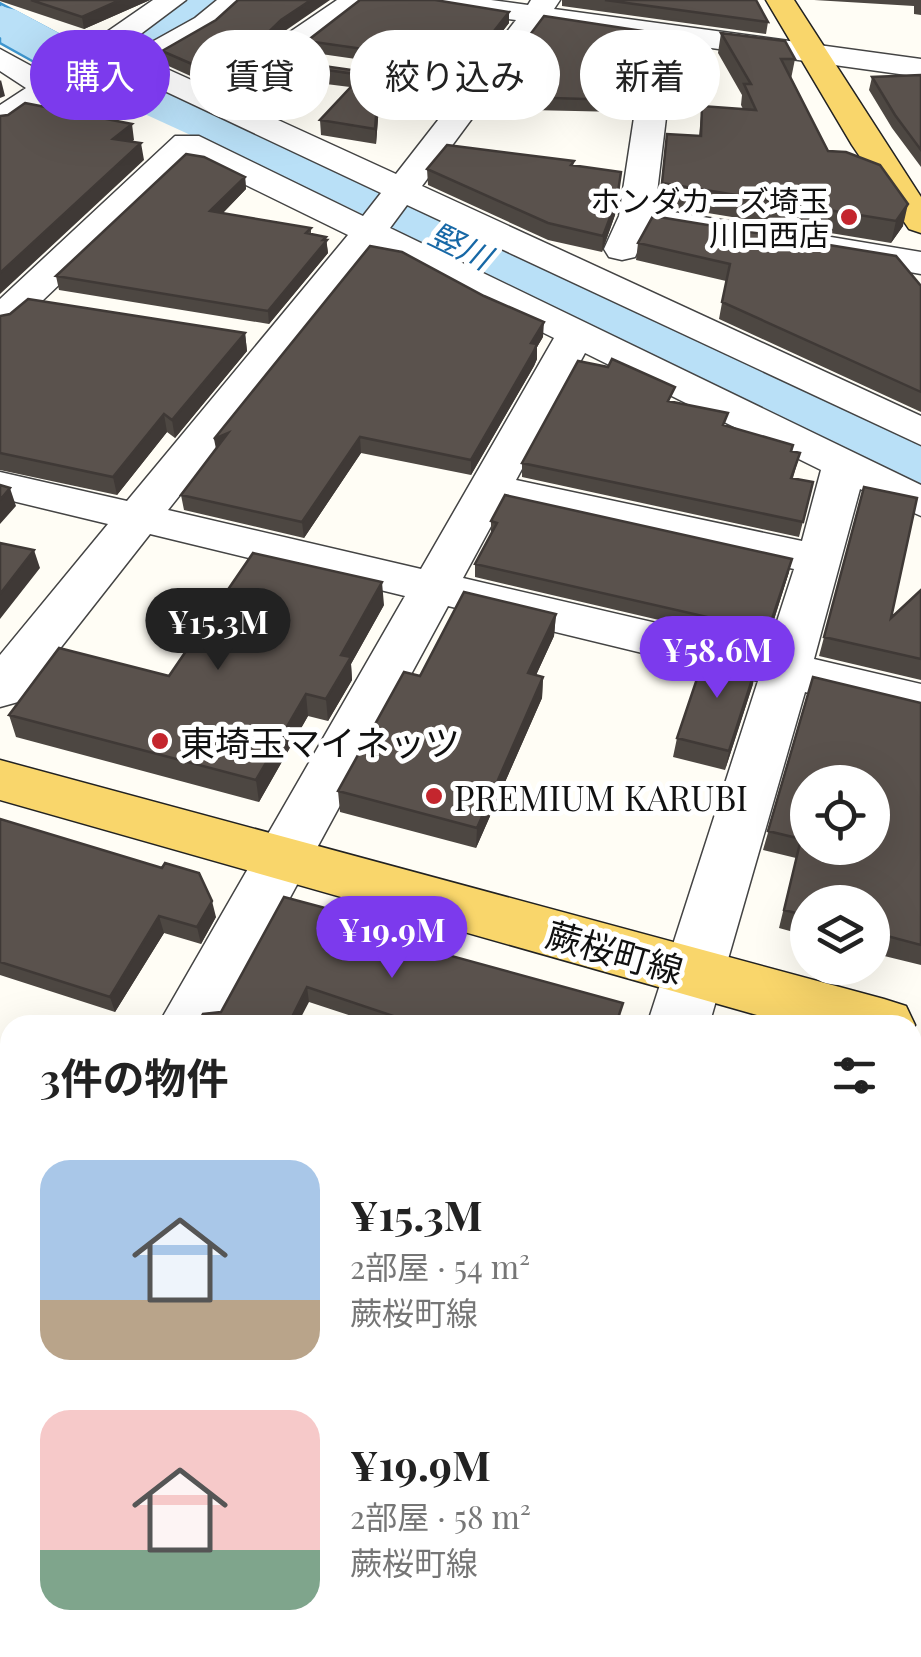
<!DOCTYPE html>
<html lang="ja">
<head>
<meta charset="utf-8">
<style>
  :root { --surface:#fff; --page:#f2f2f2; --text:#222; --muted:#767676; --accent:#7c3aed }
  body { margin:0; font-family:"Playfair Display","Noto Sans JP",serif; background:var(--page); color:var(--text); height:100vh; display:flex; flex-direction:column; font-size:38px; white-space:nowrap }
  * { box-sizing:border-box; margin:0 }
  p { font-size:32px; color:var(--muted) }
  .icon { flex:none; width:55px; height:55px; fill:none; stroke:currentColor; stroke-width:2; stroke-linecap:round; stroke-linejoin:round }
  .map { position:relative; flex:1; overflow:hidden }
  .side { position:absolute; left:0px; top:1015px; width:922px; height:642px; display:flex; flex-direction:column; background:var(--surface); border-radius:30px 30px 0 0; box-shadow:0 10px 40px #0002 }
  .side>* { flex:none }
  .top-card { position:absolute; left:30px; top:30px; width:862px; height:90px; display:flex; gap:20px }
  .buttons { position:absolute; left:790px; top:765px; display:grid; gap:20px }
  .buttons a { display:grid; place-items:center; width:100px; height:100px; border-radius:50%; background:var(--surface); box-shadow:0 10px 40px #0002; font-size:50px }
  .price { position:absolute; translate:-50% -85px; padding:0 22px; border-radius:35px; background:var(--accent); color:#fff; font-size:32px; line-height:65px; filter:drop-shadow(0 2px 5px #0008) }
  .price::after { content:''; position:absolute; left:50%; top:60px; width:30px; height:22px; margin-left:-15px; background:inherit; clip-path:polygon(0 0,100% 0,50% 100%) }
  .price.on { background:#222; color:#fff }
  ul { padding:0; list-style:none }
  li { display:flex; align-items:center; gap:30px; height:250px; padding:0 40px }
  li span { display:grid; place-items:center; flex:none; width:280px; height:200px; border-radius:30px; color:#555 }
  li>.icon { margin-inline-start:auto }
  span .icon { width:120px; height:120px; fill:#fffc; stroke-width:1 }
  li b { font-size:42px }
  h2 { display:flex; justify-content:space-between; align-items:center; height:120px; padding:0 40px; font-size:42px }
  .tag { padding:0 35px; border-radius:45px; background:var(--surface); box-shadow:0 10px 40px #0002; font-size:35px; line-height:90px }
  .tag.on { background:var(--accent); color:#fff }
  .map>svg:first-child { display:block }
  .water { fill:#b9e0f7; stroke:#3f96cf; stroke-width:2.5 }
  .lines { fill:none; stroke-linecap:round; stroke-linejoin:round }
  .river { fill:#b9e0f7; fill-rule:evenodd }
  .minor-casing { stroke:#444; stroke-width:3 }
  .major-casing { stroke:#222; stroke-width:3 }
  .minor { fill:#fff; fill-rule:evenodd }
  .major { fill:#f9d66b; fill-rule:evenodd }
  .wall { fill:#4d4742 }
  .shaded-wall { fill:#3f3936 }
  .building { fill:#5a524d; stroke:#3f3936; stroke-width:2.5; fill-rule:evenodd }
  .poi-dot { fill:#c4262e; stroke:#fff; stroke-width:4 }
  .labels { text-anchor:middle; dominant-baseline:central; stroke-width:10; stroke-linejoin:round; paint-order:stroke }
  .far-poi-label { font-size:30px; fill:#111; stroke:#fff; text-anchor:end }
  .far-water-label { font-size:32px; font-style:italic; fill:#1768a6; stroke:#fff }
  .poi-label { font-size:35px; fill:#111; stroke:#fff; text-anchor:start }
  .street-label { font-size:35px; fill:#111; stroke:#fff }
</style>
</head>
<body>
<div class="map">
<svg width="921" height="1657" viewBox="0 0 921 1657">
  <rect width="100%" height="100%" fill="#fffdf5"/>
  <path class="water" d="M 0,3 L 66,38 L 70,56 L 116,78 L 82,95 L 39,75 L 34,62 L 0,43 Z"/>
  <g class="lines">
    <path class="river" d="M 174,0 L 226,0 L 219,9 L 131,71 L 392,188 L 567,278 L 921,446 L 921,492 L 897,486 L 527,302 L 354,210 L 101,94 L 18,158 L 0,162 L 0,123 L 66,74 L 0,37 L 0,6 L 16,10 L 96,53 Z"/>
    <defs>
      <path id="minor" d="M 153,0 L 186,0 L 122,48 L 132,53 L 195,18 L 217,0 L 248,0 L 215,30 L 156,64 L 220,93 L 284,36 L 337,0 L 370,0 L 304,48 L 245,105 L 396,174 L 516,20 L 430,8 L 416,0 L 491,0 L 528,5 L 531,0 L 560,0 L 554,9 L 921,59 L 921,77 L 675,43 L 655,209 L 739,223 L 744,231 L 739,239 L 726,242 L 649,229 L 635,257 L 622,260 L 609,257 L 604,249 L 619,216 L 646,39 L 542,24 L 422,186 L 921,416 L 921,445 L 407,205 L 390,228 L 921,485 L 921,516 L 860,489 L 814,659 L 921,684 L 921,720 L 805,692 L 709,1025 L 647,1025 L 758,681 L 448,606 L 221,1025 L 158,1025 L 405,596 L 150,534 L 18,702 L 0,707 L 0,655 L 108,524 L 0,498 L 0,472 L 127,501 L 348,235 L 191,158 L 14,328 L 0,332 L 0,299 L 175,136 L 199,136 L 363,216 L 381,193 L 103,62 L 11,127 L 0,130 L 0,105 L 26,88 L 0,71 L 0,49 L 46,74 ZM 375,249 L 554,338 L 421,569 L 168,510 ZM 585,353 L 821,470 L 802,541 L 516,480 ZM 503,504 L 794,569 L 768,649 L 463,578 Z
        M 825,236 L 921,252 L 921,274 L 812,255 L 807,247 L 812,239 Z
        M 10,1310 L 10,1440 L 0,1438 L 0,1314 Z
        M 912,1608 L 921,1610 L 921,1657 L 873,1657 L 869,1648 L 912,1648 Z
        M 447,1648 L 529,1648 L 526,1657 L 444,1657 Z"/>
      <path id="major" d="M 766,0 L 794,0 L 921,197 L 921,233 L 909,229 L 852,145 Z
        M 0,760 L 884,999 L 906,1006 L 915,1025 L 912,1030 L 912,1025 L 792,1025 L 0,800 Z"/>
    </defs>
    <use href="#minor" class="minor-casing"/>
    <use href="#major" class="major-casing"/>
    <use href="#minor" class="minor"/>
    <use href="#major" class="major"/>
  </g>
  <path class="wall" d="M 0,0 L 150,0 L 84,29 L 0,1 Z
    M 562,0 L 755,0 L 768,22 L 766,34 L 562,6 Z
    M 814,0 L 921,0 L 921,15 L 914,14 L 914,6 Z
    M 509,12 L 509,23 L 468,75 L 307,52 L 307,41 Z
    M 643,31 L 638,69 L 620,68 L 620,112 L 484,109 L 484,96 Z
    M 282,33 L 241,73 L 217,88 L 164,64 L 162,51 Z
    M 721,33 L 795,59 L 791,79 L 828,151 L 903,226 L 891,243 L 659,205 L 667,134 L 699,136 L 702,106 L 743,109 L 741,105 L 742,95 L 718,53 Z
    M 277,63 L 450,84 L 450,99 L 443,107 L 379,106 L 376,144 L 321,135 L 320,120 L 350,87 L 278,78 Z
    M 921,75 L 921,167 L 892,128 L 869,90 L 872,77 Z
    M 574,161 L 573,166 L 621,172 L 615,215 L 602,252 L 548,240 L 428,185 L 427,169 Z
    M 245,177 L 246,189 L 223,213 L 311,228 L 311,234 L 326,240 L 328,253 L 269,324 L 59,290 L 56,276 Z
    M 638,243 L 921,286 L 921,412 L 719,319 L 726,281 L 636,260 Z
    M 0,316 L 245,333 L 247,351 L 175,438 L 167,432 L 117,495 L 0,470 Z
    M 543,337 L 537,347 L 537,359 L 534,366 L 471,475 L 361,453 L 304,538 L 184,510 L 181,495 Z
    M 672,402 L 726,426 L 793,445 L 792,452 L 800,453 L 793,478 L 813,482 L 799,537 L 522,477 L 522,463 Z
    M 864,487 L 891,618 L 921,590 L 921,680 L 819,656 Z
    M 491,521 L 789,572 L 766,645 L 475,577 L 475,564 L 491,535 Z
    M 384,605 L 351,664 L 352,680 L 328,721 L 308,716 L 259,802 L 16,737 L 9,715 L 169,676 Z
    M 556,614 L 554,636 L 536,675 L 543,677 L 542,698 L 476,848 L 340,812 L 338,791 L 420,676 Z
    M 813,677 L 921,703 L 921,965 L 872,953 L 872,902 L 808,902 L 808,936 L 779,928 L 796,858 L 763,850 Z
    M 753,684 L 725,770 L 673,757 L 677,738 Z
    M 0,819 L 216,917 L 201,944 L 164,933 L 115,1012 L 0,975 Z
    M 345,927 L 621,1015 L 637,1025 L 379,1025 L 309,1002 L 221,1012 Z
    M 912,1071 L 921,1073 L 921,1153 L 912,1151 Z
    M 912,1274 L 921,1276 L 921,1570 L 912,1567 Z"/>
  <path class="shaded-wall" d="M 120,0 L 150,0 L 84,29 L 82,17 Z
    M 311,0 L 330,0 L 282,33 L 241,73 L 217,88 L 215,74 L 281,20 Z
    M 509,12 L 509,23 L 468,75 L 468,64 Z
    M 1,80 L 5,96 L 0,98 L 0,81 Z
    M 450,84 L 450,99 L 443,107 L 443,93 Z
    M 378,91 L 379,106 L 376,144 L 375,129 Z
    M 132,124 L 134,140 L 116,155 L 113,139 Z
    M 141,143 L 144,160 L 0,294 L 0,273 Z
    M 621,172 L 615,215 L 602,252 L 603,236 Z
    M 245,177 L 246,189 L 212,224 L 210,211 Z
    M 908,204 L 903,226 L 891,243 L 896,221 Z
    M 326,237 L 328,253 L 269,324 L 268,311 Z
    M 544,322 L 543,337 L 537,347 L 537,359 L 534,366 L 471,475 L 471,460 L 531,343 Z
    M 245,333 L 247,351 L 175,438 L 172,420 Z
    M 164,414 L 167,432 L 117,495 L 113,477 Z
    M 228,433 L 217,454 L 214,439 Z
    M 360,437 L 361,453 L 304,538 L 302,522 Z
    M 10,488 L 16,506 L 0,524 L 0,500 Z
    M 34,550 L 40,568 L 0,619 L 0,594 Z
    M 792,559 L 789,572 L 766,645 L 768,631 Z
    M 382,582 L 384,605 L 351,664 L 352,680 L 328,721 L 326,699 L 341,655 Z
    M 556,614 L 554,636 L 527,695 L 528,673 Z
    M 757,664 L 753,684 L 725,770 L 729,751 Z
    M 543,677 L 542,698 L 476,848 L 477,828 Z
    M 306,694 L 308,716 L 259,802 L 256,780 Z
    M 212,901 L 216,917 L 201,944 L 197,927 Z
    M 159,916 L 164,933 L 115,1012 L 110,997 Z
    M 307,987 L 309,1002 L 297,1025 L 288,1025 Z
    M 10,1226 L 10,1253 L 0,1271 L 0,1243 Z
    M 380,1648 L 386,1648 L 384,1657 L 380,1657 Z"/>
  <path class="building" d="M 31,0 L 120,0 L 82,17 Z
    M 238,0 L 311,0 L 281,20 L 240,60 L 215,74 L 162,51 L 216,20 Z
    M 360,0 L 435,0 L 509,12 L 468,64 L 307,41 Z
    M 605,0 L 756,0 L 768,22 Z
    M 544,16 L 643,31 L 639,58 L 620,57 L 621,100 L 484,96 Z
    M 721,33 L 785,41 L 795,59 L 781,59 L 828,151 L 846,152 L 880,165 L 908,204 L 896,221 L 662,183 L 667,134 L 701,136 L 702,106 L 756,110 L 744,84 L 751,84 Z
    M 281,60 L 450,84 L 443,93 L 378,91 L 375,129 L 320,120 L 362,75 L 277,63 Z
    M 921,75 L 921,150 L 895,115 L 872,77 Z
    M 25,103 L 132,124 L 113,139 L 141,143 L 0,273 L 0,116 L 8,115 Z
    M 447,145 L 574,161 L 571,165 L 621,172 L 617,199 L 603,236 L 548,223 L 427,169 Z
    M 186,154 L 204,157 L 245,177 L 210,211 L 311,228 L 306,233 L 326,237 L 323,240 L 327,240 L 268,311 L 56,276 Z
    M 653,216 L 896,256 L 921,286 L 921,392 L 722,302 L 730,264 L 638,243 Z
    M 370,246 L 402,252 L 484,296 L 544,322 L 531,343 L 537,344 L 534,351 L 471,460 L 360,437 L 302,522 L 181,495 L 228,433 L 214,439 Z
    M 28,299 L 245,333 L 172,420 L 164,414 L 113,477 L 0,453 L 0,316 L 10,314 Z
    M 612,359 L 675,387 L 668,401 L 728,413 L 723,425 L 793,445 L 791,451 L 800,453 L 791,478 L 813,482 L 803,522 L 522,463 L 578,361 L 608,367 Z
    M 0,485 L 10,488 L 0,500 Z
    M 864,487 L 917,498 L 891,618 L 921,590 L 921,659 L 824,637 Z
    M 505,495 L 792,559 L 768,631 L 475,564 L 497,523 L 491,521 Z
    M 0,543 L 34,550 L 0,594 Z
    M 253,553 L 382,582 L 341,655 L 351,657 L 326,699 L 306,694 L 256,780 L 9,715 L 59,648 L 169,676 Z
    M 464,592 L 556,614 L 528,673 L 543,677 L 477,828 L 338,791 L 404,672 L 420,676 Z
    M 706,652 L 757,664 L 729,751 L 677,738 Z
    M 813,677 L 921,703 L 921,945 L 872,932 L 872,902 L 808,902 L 808,916 L 784,910 L 801,839 L 768,831 ZM 808,782 L 872,782 L 872,848 L 808,848 Z
    M 0,819 L 162,868 L 165,863 L 199,873 L 212,901 L 197,927 L 159,916 L 110,997 L 0,962 Z
    M 284,897 L 344,913 L 338,925 L 623,1003 L 619,1015 L 638,1021 L 636,1025 L 420,1025 L 307,987 L 288,1025 L 197,1025 L 203,1014 L 221,1012 Z
    M 912,1071 L 921,1073 L 921,1133 L 912,1130 Z
    M 0,1107 L 10,1110 L 10,1226 L 0,1243 Z
    M 912,1274 L 921,1276 L 921,1555 L 912,1552 Z
    M 0,1515 L 10,1519 L 10,1648 L 380,1648 L 379,1653 L 371,1652 L 370,1657 L 0,1657 Z
    M 563,1648 L 585,1657 L 561,1657 Z
    M 712,1648 L 737,1657 L 710,1657 Z
    M 784,1649 L 806,1657 L 783,1657 Z"/>
  <g class="poi-dot">
    <circle cx="849" cy="217" r="10"/>
    <circle cx="160" cy="741" r="10"/>
    <circle cx="434" cy="796" r="10"/>
  </g>
  <g class="labels">
    <g class="far-poi-label">
      <text x="829" y="200">ホンダカーズ埼玉<tspan x="829" dy="34">川口西店</tspan></text>
    </g>
    <g class="far-water-label">
      <text transform="translate(461 244) rotate(26)">竪川</text>
    </g>
    <g class="poi-label">
      <text x="180" y="741">東埼玉マイネッツ</text>
      <text x="454" y="796">PREMIUM KARUBI</text>
    </g>
    <g class="street-label">
      <text transform="translate(615 951) rotate(16)">蕨桜町線</text>
    </g>
  </g>
</svg>
<div class="buttons">
<a><svg class="icon" aria-label="locate" viewBox="0 0 24 24"><circle cx="12" cy="12" r="6"/><path d="M12 2v4M12 18v4M2 12h4M18 12h4"/></svg></a>
<a><svg class="icon" aria-label="layers" viewBox="0 0 24 24"><path d="M12 4l9 5-9 5-9-5zM3 14l9 5 9-5"/></svg></a>
</div>
<b class="price on" style="left:218px;top:673px">¥15.3M</b>
<b class="price" style="left:717px;top:701px">¥58.6M</b>
<b class="price" style="left:392px;top:981px">¥19.9M</b>
<div class="top-card">
<a class="tag on">購入</a>
<a class="tag">賃貸</a>
<a class="tag">絞り込み</a>
<a class="tag">新着</a>
</div>
<section class="side">
<h2>3件の物件<svg class="icon" aria-label="filters" viewBox="0 0 24 24"><path d="M4 7h16M4 17h16"/><circle cx="9" cy="7" r="2"/><circle cx="15" cy="17" r="2"/></svg></h2>
<ul>
<li><span style="background:linear-gradient(#a9c7e8 70%,#b9a48a 0)"><svg class="icon" aria-label="home" viewBox="0 0 24 24"><path d="M3 11l9-7 9 7M6 9v11h12V9"/></svg></span><div><b>¥15.3M</b><p>2部屋 · 54 m²</p><p>蕨桜町線</p></div></li>
<li><span style="background:linear-gradient(#f6c9c9 70%,#7fa58c 0)"><svg class="icon" aria-label="home" viewBox="0 0 24 24"><path d="M3 11l9-7 9 7M6 9v11h12V9"/></svg></span><div><b>¥19.9M</b><p>2部屋 · 58 m²</p><p>蕨桜町線</p></div></li>
</ul>
</section>
</div>
</body>
</html>
